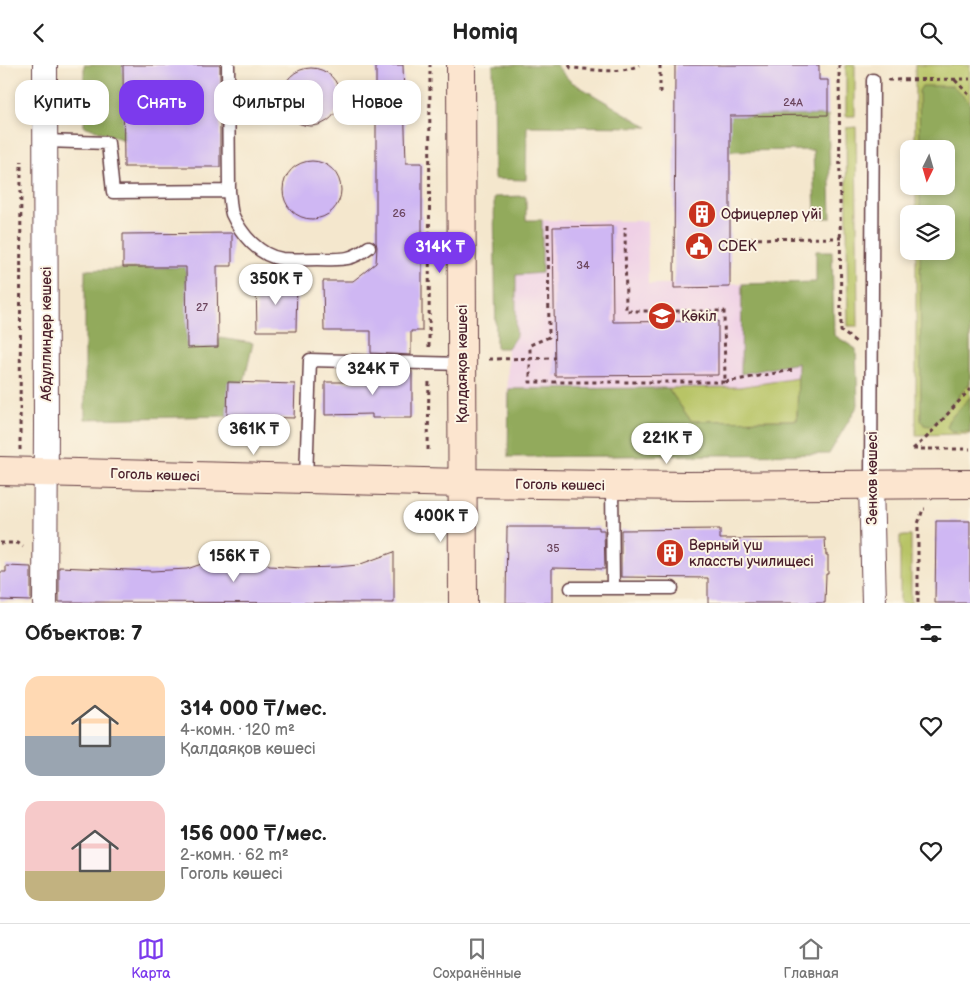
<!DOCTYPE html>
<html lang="ru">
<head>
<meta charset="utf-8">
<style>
  :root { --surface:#fff; --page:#f6f6f6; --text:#222; --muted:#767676; --line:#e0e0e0; --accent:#7c3aed }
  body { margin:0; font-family:"Balsamiq Sans",sans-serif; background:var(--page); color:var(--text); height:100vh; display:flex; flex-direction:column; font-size:19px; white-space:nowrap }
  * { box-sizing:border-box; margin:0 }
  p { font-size:16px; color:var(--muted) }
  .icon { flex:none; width:28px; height:28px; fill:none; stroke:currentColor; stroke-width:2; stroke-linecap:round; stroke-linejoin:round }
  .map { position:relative; height:538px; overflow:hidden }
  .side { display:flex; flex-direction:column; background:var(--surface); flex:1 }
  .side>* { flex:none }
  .guide { position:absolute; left:15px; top:15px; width:500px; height:45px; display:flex; gap:10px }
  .needle { width:32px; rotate:185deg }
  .controls { position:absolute; left:900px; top:75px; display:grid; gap:10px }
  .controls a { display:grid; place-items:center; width:55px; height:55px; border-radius:10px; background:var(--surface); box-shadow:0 2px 8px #0003; font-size:25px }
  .price { position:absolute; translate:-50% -42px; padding:0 11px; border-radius:18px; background:#fff; color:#222; font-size:16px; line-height:32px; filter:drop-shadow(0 1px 2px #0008) }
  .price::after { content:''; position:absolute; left:50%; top:30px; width:15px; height:11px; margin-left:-8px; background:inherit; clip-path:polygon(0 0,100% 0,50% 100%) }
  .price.selected { background:var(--accent); color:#fff }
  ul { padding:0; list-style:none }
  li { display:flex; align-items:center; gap:15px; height:125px; padding:0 25px }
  li span { display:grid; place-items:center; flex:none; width:140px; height:100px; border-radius:15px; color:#555 }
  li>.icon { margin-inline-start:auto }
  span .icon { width:60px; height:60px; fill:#fffc; stroke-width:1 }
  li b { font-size:21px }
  h2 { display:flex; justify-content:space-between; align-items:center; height:60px; padding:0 25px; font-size:21px }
  .pill { padding:0 18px; border-radius:15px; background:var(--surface); box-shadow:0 2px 8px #0003; font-size:18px; line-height:45px }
  .pill.selected { background:var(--accent); color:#fff }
  header { display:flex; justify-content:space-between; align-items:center; height:65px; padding:0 25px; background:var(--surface); font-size:22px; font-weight:700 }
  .tab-bar { display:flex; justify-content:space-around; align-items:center; height:70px; border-top:1px solid var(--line); background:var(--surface); font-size:14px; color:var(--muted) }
  .tab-bar a { display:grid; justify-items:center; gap:2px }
  .tab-bar .selected { color:var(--accent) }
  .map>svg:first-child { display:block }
  .built { fill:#efd0e6 }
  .green { fill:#b8c466; stroke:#817248 }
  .forest { fill:#92aa5b; stroke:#6e6443 }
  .building { fill:#cfb7f3 }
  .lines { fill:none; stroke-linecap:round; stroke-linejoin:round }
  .lane-casing { stroke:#643d43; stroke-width:15 }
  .street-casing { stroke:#643d43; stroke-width:26 }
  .secondary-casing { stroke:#643d43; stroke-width:30 }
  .path { stroke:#643d43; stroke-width:3; stroke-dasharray:4 4; stroke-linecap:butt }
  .lane { stroke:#fff; stroke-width:12 }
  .street { stroke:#fff; stroke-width:24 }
  .secondary { stroke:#fce5cf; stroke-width:28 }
  .labels { text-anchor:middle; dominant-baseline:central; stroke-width:4; stroke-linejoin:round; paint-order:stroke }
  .number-label { font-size:11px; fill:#6b455d }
  .poi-label { font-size:14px; fill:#4a1f2b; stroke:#fcf5e5; text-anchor:start }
  .street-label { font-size:14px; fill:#4a1f2b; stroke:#fcf5e5 }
</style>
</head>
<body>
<header><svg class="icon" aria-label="back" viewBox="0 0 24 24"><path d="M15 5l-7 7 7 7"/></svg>Homiq<svg class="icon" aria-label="search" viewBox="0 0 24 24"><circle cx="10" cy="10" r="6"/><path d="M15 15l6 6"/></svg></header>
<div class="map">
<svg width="970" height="538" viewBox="0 0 970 538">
  <rect width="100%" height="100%" fill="#fcf5e5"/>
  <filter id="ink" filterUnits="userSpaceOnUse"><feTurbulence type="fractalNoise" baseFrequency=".02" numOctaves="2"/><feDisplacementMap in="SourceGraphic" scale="10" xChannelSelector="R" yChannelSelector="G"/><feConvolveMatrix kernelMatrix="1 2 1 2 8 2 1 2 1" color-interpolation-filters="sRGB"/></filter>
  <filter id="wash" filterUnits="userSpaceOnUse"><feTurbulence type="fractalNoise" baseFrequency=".0096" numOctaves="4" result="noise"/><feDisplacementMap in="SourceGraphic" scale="20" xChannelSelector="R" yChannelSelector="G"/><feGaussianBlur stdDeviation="1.12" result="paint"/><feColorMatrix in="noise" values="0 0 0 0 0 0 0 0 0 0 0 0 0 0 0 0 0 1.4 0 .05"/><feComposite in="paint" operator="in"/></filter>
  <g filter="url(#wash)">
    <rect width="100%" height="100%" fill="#f4e7cd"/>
    <path class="built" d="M 526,155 L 647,156 L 648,219 L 816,218 L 816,371 L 508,373 L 507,156 Z"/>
    <path class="green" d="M 846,0 L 855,0 L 855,51 L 846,51 Z
      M 915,0 L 970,0 L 970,369 L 916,370 L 916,186 L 946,186 L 946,149 L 916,149 L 916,121 L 946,121 L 946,84 L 915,84 Z
      M 856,62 L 858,261 L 848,261 L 846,63 Z
      M 798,313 L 797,355 L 691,356 L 668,323 L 739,322 Z
      M 900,471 L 911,471 L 911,538 L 900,538 Z"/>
    <path class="forest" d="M 84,0 L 123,0 L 124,75 L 84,61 Z
      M 493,0 L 556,0 L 570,16 L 648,62 L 527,61 L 526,115 L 494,114 Z
      M 922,21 L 953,21 L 970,38 L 970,318 L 936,357 L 930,361 L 924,360 L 921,355 L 920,186 L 946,186 L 946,149 L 920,149 L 920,121 L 946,121 L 946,84 L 920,84 L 919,26 Z
      M 828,50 L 831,153 L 815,153 L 813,85 L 726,86 L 726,51 Z
      M 526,131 L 526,155 L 542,155 L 542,208 L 516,210 L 516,271 L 508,283 L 496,283 L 494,132 Z
      M 816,186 L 832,186 L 834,270 L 856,284 L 858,340 L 829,389 L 508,392 L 509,324 L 668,323 L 691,356 L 797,355 L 798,298 L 741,309 L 742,219 L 816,217 Z
      M 186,202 L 187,282 L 218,282 L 219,273 L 253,278 L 244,317 L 228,317 L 227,351 L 85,354 L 85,205 Z
      M 970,332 L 970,367 L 951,366 L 947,362 L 948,356 Z"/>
    <g id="blocks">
      <path class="building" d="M 123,0 L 220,0 L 220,102 L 124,102 Z
        M 376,0 L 403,0 L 406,98 L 422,98 L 422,266 L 411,266 L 411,290 L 371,288 L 371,266 L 324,266 L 323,216 L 353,216 L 376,198 L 377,182 L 376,177 Z
        M 675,0 L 819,0 L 819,15 L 828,15 L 828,50 L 730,51 L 730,222 L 674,223 Z
        M282 32a29 29 0 1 1 58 0a29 29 0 1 1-58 0Z
        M283 125a29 29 0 1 1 58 0a29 29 0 1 1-58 0Z
        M 612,161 L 613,257 L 718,256 L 718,310 L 555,311 L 553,162 Z
        M 232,168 L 232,201 L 217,201 L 218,282 L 187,283 L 186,202 L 123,202 L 123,169 Z
        M 256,216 L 297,216 L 296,266 L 257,266 Z
        M 371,305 L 412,306 L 412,353 L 372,353 L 372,349 L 325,350 L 325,317 L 372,317 Z
        M 228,317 L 295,319 L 294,353 L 227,351 Z
        M 936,456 L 970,456 L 970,538 L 935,538 Z
        M 507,462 L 599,462 L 599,465 L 604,465 L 605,504 L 552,503 L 552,538 L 506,538 Z
        M 720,464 L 720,474 L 825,473 L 826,490 L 828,490 L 828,509 L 826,509 L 825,538 L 708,538 L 708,513 L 621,512 L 621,465 Z
        M 234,478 L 250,485 L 261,493 L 269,501 L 302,503 L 337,502 L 358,500 L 394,487 L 394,538 L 59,537 L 59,502 L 152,506 L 187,504 L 213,495 L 225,487 Z
        M 6,501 L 31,502 L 31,536 L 0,535 L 0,507 L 6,507 Z"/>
    </g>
  </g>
  <g filter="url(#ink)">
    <use href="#blocks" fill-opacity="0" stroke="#643d43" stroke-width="1"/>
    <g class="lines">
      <defs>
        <path id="lane" d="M 45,76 L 108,78 L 113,127 L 229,126 L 228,0
          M 229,126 C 230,133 230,142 232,149 C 241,169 259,191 282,194 C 293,195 306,194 317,194 C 340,194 350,197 369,182
          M 306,414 L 310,295 L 462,299
          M 871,419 L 873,15
          M 612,420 L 613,523
          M 571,523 L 672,523"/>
        <path id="street" d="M 871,419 L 874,538
          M 45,538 L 46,359 L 45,0"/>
        <path id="secondary" d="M 461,0 L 463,538
          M 0,406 L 462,418 L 687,421 L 970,419"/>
      </defs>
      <use href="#lane" class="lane-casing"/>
      <use href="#street" class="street-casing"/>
      <use href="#secondary" class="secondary-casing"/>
      <path class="path" d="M 569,0 L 571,3 C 593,4 619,10 639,0
        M 660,0 L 660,31
        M 839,0 L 841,266 L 856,277
        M 888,15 L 970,14
        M 955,15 L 970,31
        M 548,160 L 549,272 L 530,280 L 530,317 L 725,317 L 724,246 L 626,246 L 625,162
        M 726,174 L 841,173
        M 429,282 L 430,0
        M 489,294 L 555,293
        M 725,317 L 793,305
        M 913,384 L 927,372 L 970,324
        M 913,384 L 970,384
        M 20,385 L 21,96
        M 428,385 L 429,313
        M 0,478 L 18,478 L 23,482
        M 918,538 L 918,459 L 923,444 L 925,444"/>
      <use href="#lane" class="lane"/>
      <use href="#street" class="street"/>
      <use href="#secondary" class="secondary"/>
    </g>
  </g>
  <defs>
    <symbol id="building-disc" viewBox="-11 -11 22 22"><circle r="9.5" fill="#c8321e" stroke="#fcf5e5"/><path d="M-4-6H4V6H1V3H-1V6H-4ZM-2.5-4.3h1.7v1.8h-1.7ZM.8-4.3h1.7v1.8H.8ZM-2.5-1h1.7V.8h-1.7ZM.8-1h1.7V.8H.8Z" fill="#fff"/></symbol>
    <symbol id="civic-disc" viewBox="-11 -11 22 22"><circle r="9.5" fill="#c8321e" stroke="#fcf5e5"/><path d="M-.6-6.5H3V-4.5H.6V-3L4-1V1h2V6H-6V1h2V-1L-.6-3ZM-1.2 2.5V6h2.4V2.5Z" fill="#fff"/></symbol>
    <symbol id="school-disc" viewBox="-11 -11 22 22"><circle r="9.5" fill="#c8321e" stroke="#fcf5e5"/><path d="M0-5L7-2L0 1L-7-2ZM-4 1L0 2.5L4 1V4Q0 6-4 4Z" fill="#fff"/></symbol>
  </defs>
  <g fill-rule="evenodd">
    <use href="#building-disc" x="686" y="133" width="32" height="32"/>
    <use href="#civic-disc" x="683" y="165" width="32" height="32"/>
    <use href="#school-disc" x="646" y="235" width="32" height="32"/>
    <use href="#building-disc" x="654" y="472" width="32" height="32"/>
  </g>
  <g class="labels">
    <g class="number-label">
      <text x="793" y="37">24А</text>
      <text x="399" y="148">26</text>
      <text x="583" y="200">34</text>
      <text x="202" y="242">27</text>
      <text x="553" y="483">35</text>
    </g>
    <g class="poi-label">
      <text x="721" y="149">Офицерлер үйі</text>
      <text x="718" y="181">CDEK</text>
      <text x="681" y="251">Көкіл</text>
      <text x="689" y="480">Верный үш<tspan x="689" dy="16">классты училищесі</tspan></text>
    </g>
    <g class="street-label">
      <text transform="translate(46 269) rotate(-90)">Абдуллиндер көшесі</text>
      <text transform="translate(462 299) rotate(-90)">Қалдаяқов көшесі</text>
      <text transform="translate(155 410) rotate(2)">Гоголь көшесі</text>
      <text transform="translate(872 413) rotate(-90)">Зенков көшесі</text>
      <text transform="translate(560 420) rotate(1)">Гоголь көшесі</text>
    </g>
  </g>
</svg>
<div class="controls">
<a><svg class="needle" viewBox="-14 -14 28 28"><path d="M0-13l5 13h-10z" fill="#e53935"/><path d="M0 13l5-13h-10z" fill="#767676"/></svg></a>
<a><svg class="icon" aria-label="layers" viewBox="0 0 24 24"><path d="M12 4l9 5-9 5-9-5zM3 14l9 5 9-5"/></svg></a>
</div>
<b class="price selected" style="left:440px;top:209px">314K ₸</b>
<b class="price" style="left:276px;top:241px">350K ₸</b>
<b class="price" style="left:373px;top:331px">324K ₸</b>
<b class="price" style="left:254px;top:391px">361K ₸</b>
<b class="price" style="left:667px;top:400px">221K ₸</b>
<b class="price" style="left:441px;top:478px">400K ₸</b>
<b class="price" style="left:234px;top:518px">156K ₸</b>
<div class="guide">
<a class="pill">Купить</a>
<a class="pill selected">Снять</a>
<a class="pill">Фильтры</a>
<a class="pill">Новое</a>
</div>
</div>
<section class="side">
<h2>Объектов: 7<svg class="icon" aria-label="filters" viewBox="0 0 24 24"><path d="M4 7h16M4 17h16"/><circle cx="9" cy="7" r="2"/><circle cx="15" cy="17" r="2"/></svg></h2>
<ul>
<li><span style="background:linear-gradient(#ffd9b3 60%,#9aa5b1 0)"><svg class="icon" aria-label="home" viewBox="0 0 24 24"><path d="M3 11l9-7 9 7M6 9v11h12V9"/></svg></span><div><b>314 000 ₸/мес.</b><p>4-комн. · 120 m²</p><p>Қалдаяқов көшесі</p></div><svg class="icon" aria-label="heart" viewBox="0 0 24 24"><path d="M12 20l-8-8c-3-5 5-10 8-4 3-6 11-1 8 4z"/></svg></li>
<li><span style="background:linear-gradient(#f6c9c9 70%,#c2b280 0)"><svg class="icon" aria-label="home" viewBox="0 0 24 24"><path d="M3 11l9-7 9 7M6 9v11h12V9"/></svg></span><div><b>156 000 ₸/мес.</b><p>2-комн. · 62 m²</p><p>Гоголь көшесі</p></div><svg class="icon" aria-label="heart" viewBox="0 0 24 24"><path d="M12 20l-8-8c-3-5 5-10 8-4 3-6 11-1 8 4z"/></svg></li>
</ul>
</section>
<nav class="tab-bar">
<a class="selected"><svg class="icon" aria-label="map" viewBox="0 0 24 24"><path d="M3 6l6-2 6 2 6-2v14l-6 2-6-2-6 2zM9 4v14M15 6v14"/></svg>Карта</a>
<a><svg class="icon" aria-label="saved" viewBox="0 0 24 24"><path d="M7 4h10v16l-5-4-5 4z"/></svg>Сохранённые</a>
<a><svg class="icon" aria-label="home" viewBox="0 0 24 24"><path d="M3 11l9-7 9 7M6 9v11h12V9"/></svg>Главная</a>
</nav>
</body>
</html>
